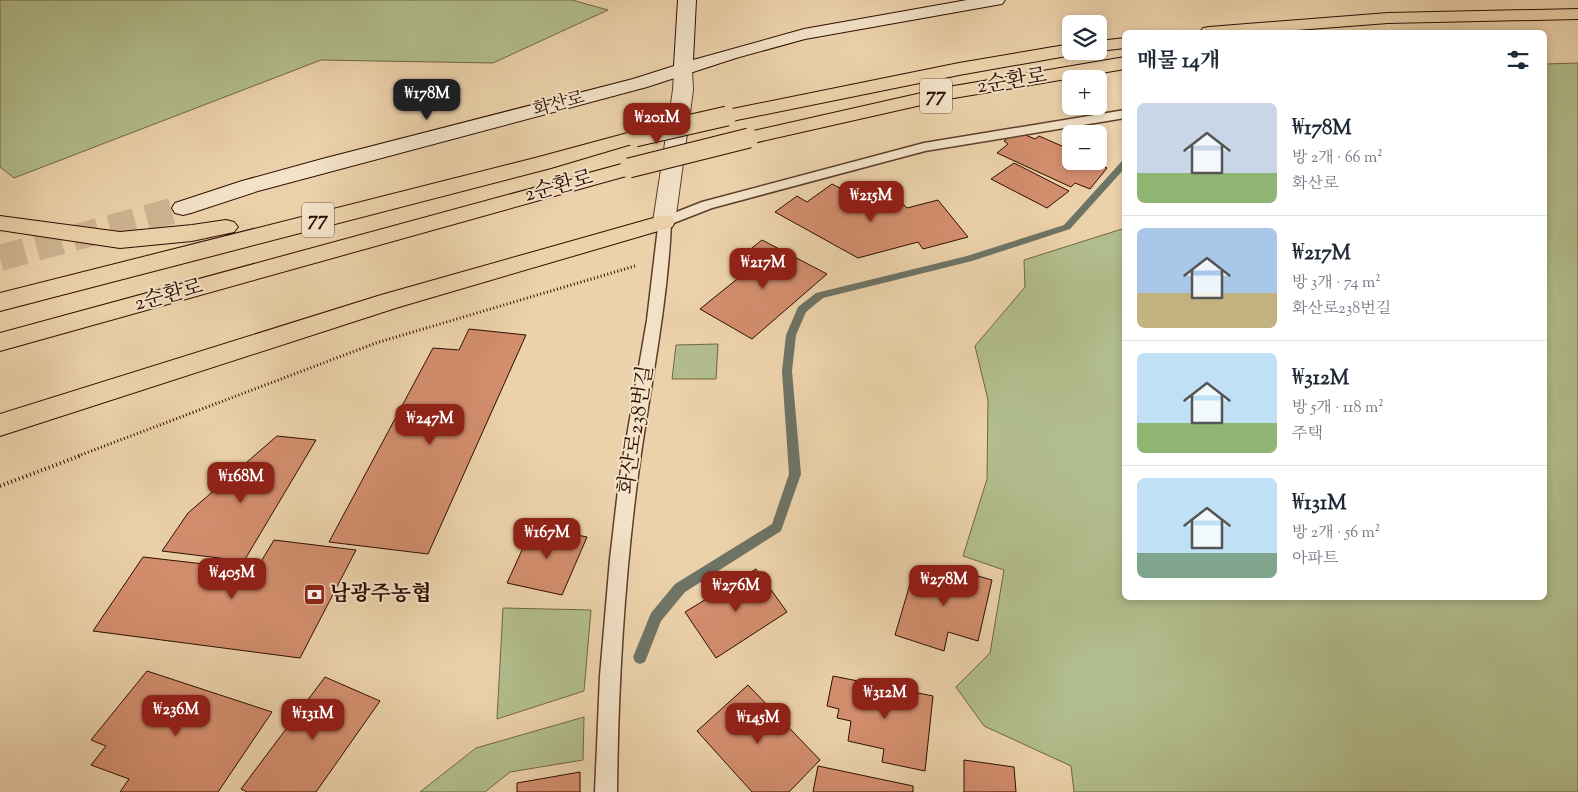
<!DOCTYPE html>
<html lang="ko">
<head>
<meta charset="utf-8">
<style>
  :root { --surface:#fff; --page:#f6f6f7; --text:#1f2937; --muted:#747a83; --line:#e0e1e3; --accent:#8f2418 }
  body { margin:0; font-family:"Sorts Mill Goudy","Noto Serif KR",serif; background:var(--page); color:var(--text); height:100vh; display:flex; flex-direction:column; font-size:19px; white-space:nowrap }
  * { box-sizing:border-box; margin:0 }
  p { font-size:16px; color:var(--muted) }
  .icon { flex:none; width:28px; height:28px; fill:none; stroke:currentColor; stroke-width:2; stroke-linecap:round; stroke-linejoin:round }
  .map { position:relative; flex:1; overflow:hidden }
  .drawer { position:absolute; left:1122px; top:30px; width:425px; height:570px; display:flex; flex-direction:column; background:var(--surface); border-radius:8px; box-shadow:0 2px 8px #0003 }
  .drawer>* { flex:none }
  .controls { position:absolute; left:1062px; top:15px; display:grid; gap:10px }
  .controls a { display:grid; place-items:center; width:45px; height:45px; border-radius:8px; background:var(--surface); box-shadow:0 2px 8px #0003; font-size:25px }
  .price { position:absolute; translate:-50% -42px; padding:0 11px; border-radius:10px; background:var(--accent); color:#fff; font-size:16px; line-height:32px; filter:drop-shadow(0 1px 2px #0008) }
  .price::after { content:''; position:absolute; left:50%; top:30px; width:15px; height:11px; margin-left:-8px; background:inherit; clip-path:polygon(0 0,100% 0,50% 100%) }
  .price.selected { background:#222; color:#fff }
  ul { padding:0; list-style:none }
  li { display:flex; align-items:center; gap:15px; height:125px; padding:0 15px }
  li+li { border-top:1px solid var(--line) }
  li span { display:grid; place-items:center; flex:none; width:140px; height:100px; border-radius:8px; color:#555 }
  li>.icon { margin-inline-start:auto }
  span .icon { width:60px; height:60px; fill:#fffc; stroke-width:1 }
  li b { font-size:21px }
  h2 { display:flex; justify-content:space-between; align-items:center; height:60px; padding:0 15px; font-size:21px }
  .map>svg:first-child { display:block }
  .green { fill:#b2bd8d; stroke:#706547 }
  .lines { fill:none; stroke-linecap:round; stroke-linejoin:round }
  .stream { fill:#6e7465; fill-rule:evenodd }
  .building { fill:#d38e6e; stroke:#2d0d01 }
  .secondary-tunnel { stroke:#cfb492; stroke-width:26; stroke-dasharray:26 12; stroke-linecap:butt }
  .service-casing { stroke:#5d3e2c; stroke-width:3 }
  .tertiary-casing { stroke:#5d3e2c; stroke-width:2 }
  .secondary-casing { stroke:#2d0d01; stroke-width:2 }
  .trunk-casing { stroke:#2d0d01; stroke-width:2 }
  .path-far1 { stroke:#2d0d01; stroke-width:3; stroke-dasharray:1 2.5; stroke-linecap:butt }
  .path { stroke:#2d0d01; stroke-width:4; stroke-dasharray:1 3; stroke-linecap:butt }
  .service { fill:#f3e2c8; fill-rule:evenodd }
  .tertiary { fill:#f3e2c8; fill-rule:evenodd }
  .secondary { fill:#f3e2c8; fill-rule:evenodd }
  .trunk { fill:#ecd2ab; fill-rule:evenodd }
  .trunk-bridge-casing { stroke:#2d0d01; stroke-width:21; stroke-linecap:butt }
  .trunk-bridge { stroke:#ecd2ab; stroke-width:19 }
  .labels { text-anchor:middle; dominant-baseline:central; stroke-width:4; stroke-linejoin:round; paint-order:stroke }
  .far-street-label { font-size:18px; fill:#2d0d01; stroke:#f3e2c8 }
  .shield { fill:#f3e2c8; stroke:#684d3d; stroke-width:1 }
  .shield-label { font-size:20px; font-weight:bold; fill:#2d0d01 }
  .street-label { font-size:21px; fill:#2d0d01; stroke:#f3e2c8 }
  .poi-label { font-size:21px; font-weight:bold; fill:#2d0d01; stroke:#f3e2c8; text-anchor:start }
</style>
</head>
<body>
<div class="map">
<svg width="1578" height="792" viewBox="0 0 1578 792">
  <rect width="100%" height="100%" fill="#ecd2ab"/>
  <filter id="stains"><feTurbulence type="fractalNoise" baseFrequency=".004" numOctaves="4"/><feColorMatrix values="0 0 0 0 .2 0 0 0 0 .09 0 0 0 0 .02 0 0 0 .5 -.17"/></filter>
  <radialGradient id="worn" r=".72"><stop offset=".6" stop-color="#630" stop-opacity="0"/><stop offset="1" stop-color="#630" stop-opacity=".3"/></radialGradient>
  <path class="green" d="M 0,0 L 572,0 L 608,10 L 493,63 L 321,60 L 14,178 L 0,167 Z
    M 1578,63 L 1578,792 L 1074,792 L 1071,766 L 984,726 L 956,687 L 990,653 L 1004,570 L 963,556 L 987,479 L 988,400 L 975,346 L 1025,287 L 1024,260 L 1125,228 L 1125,598 L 1545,598 L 1545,64 Z
    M 718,344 L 716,379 L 672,379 L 676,345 Z
    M 503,608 L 591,610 L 584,691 L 497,719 Z
    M 584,717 L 583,760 L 510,772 L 485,792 L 420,792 L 476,748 Z"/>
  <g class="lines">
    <path class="stream" d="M 1125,160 L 1125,168 L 1070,229 L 972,261 L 823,298 L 806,312 L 796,335 L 792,371 L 801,474 L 781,531 L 685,592 L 661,621 L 645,662 L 640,664 L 635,662 L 633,657 L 651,613 L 675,584 L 772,524 L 789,474 L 782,371 L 786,335 L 798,307 L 816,293 L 967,256 L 1064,225 L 1122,161 Z"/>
  </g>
  <path class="building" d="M 1016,131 L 1035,139 L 1039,136 L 1071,150 L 1071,156 L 1067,159 L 1088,168 L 1094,162 L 1107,168 L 1090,189 L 1075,183 L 1071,187 L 997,153 L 1008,144 L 1004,141 Z
    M 1014,163 L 1069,191 L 1047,208 L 991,179 Z
    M 832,184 L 859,198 L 854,202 L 875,212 L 904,205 L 907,208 L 938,200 L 968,237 L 923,249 L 918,242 L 858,258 L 775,212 L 797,196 L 807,202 Z
    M 762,240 L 827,274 L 752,339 L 700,309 L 757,263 L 743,255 Z
    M 469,329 L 526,335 L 428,554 L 329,542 L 433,348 L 459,350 Z
    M 277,436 L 316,440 L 244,561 L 162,551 L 188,513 Z
    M 533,526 L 587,537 L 562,595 L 507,583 Z
    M 274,540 L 356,550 L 300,658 L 93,631 L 143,557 L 256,570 Z
    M 943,566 L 992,580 L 978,641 L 948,632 L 944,651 L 895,635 L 913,574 Z
    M 756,569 L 787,612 L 716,658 L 685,612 Z
    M 147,671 L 272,712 L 218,792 L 120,792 L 129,779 L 91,765 L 106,746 L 91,740 Z
    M 833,676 L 933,696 L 925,771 L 882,762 L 884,749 L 848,741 L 851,721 L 837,718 L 839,709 L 827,706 Z
    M 325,677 L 380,701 L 316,792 L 247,792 L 241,789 Z
    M 748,685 L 820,760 L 789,792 L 752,792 L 697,731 Z
    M 964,760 L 1014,767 L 1016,792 L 964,792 Z
    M 818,766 L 913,786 L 913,792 L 813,792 Z
    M 580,772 L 580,792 L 517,792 L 517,783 Z"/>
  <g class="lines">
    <path class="secondary-tunnel" d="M 0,258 L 183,208"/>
    <defs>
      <path id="service" d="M 1125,110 L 1125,118 L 925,151 L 712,208 L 671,224 C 667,312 648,396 637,483 C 624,585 618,689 617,792 L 595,792 L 600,676 L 610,559 L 619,482 L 647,320 L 659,219 L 702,202 L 924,143 Z"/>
      <path id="tertiary" d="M 683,63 L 690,65 L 692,69 L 693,90 L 675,222 L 672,227 L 664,229 L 656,227 L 653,222 L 673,90 L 674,69 L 676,65 Z"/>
      <path id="secondary" d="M 678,0 L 696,0 L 693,60 L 804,29 L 967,0 L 1005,0 L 1002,4 L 996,5 L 805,39 L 736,58 L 647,87 L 258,191 L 191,213 L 183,215 L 175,213 L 172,208 L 175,203 L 242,181 L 322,159 L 633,79 L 674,66 Z"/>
      <path id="trunk" d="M 1578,9 L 1578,19 L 1388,23 L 1271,32 L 1200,32 L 1203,28 L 1209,27 L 1388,13 Z
        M 1125,38 L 1125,48 L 1099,51 L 1098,51 L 1099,41 Z
        M 1071,44 L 1071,51 L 1079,51 L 1078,54 L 959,75 L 727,122 L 720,120 L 717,116 L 720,112 L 727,110 L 959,63 Z
        M 1125,57 L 1125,69 L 948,99 L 749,144 L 742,142 L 739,138 L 742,134 L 749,132 L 948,87 Z
        M 635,131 L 642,133 L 645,137 L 642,141 L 551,168 L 0,311 L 0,293 L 535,158 Z
        M 629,162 L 637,163 L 640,168 L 637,173 L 0,351 L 0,333 Z
        M 664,215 L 672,217 L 675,222 L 672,227 L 399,307 L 0,436 L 0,414 L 381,295 Z
        M 0,216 L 120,232 L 192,225 L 226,220 L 234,222 L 238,227 L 234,232 L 192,241 L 120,248 L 0,230 Z"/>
    </defs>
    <use href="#service" class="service-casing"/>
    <use href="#tertiary" class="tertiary-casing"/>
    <use href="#secondary" class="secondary-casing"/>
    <use href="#trunk" class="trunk-casing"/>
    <path class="path-far1" d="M 78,456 L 376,343 L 635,266"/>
    <path class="path" d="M 0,486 L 82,455"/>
    <use href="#service" class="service"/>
    <use href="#tertiary" class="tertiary"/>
    <use href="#secondary" class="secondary"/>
    <use href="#trunk" class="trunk"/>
    <defs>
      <path id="trunk-bridge" d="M 635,137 L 727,116
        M 629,168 L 749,138"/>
    </defs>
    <use href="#trunk-bridge" class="trunk-bridge-casing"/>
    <use href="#trunk-bridge" class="trunk-bridge"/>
  </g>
  <defs>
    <symbol id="bank-square" viewBox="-11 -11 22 22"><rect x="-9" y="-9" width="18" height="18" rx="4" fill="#8f2418" stroke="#f3e2c8"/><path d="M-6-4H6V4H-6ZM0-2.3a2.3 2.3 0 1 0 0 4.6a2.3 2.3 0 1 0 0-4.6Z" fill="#fff"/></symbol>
  </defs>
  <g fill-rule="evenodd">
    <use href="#bank-square" x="302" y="582" width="25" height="25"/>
  </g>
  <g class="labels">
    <g class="far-street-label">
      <text transform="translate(559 105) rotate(-15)">화산로</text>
    </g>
    <g class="shield">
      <rect x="920" y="78.5" width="32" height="35" rx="4"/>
      <rect x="302" y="202.5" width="32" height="35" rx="4"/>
    </g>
    <g class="shield-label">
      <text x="936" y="96">77</text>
      <text x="318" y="220">77</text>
    </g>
    <g class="street-label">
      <text transform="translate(1012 82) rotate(-9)">2순환로</text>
      <text transform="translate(559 187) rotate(-15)">2순환로</text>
      <text transform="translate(169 296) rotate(-15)">2순환로</text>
      <text transform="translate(637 430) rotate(-81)">화산로238번길</text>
    </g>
    <g class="poi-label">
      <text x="330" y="595">남광주농협</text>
    </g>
  </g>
  <rect width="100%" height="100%" filter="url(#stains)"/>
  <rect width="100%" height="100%" fill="url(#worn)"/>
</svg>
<div class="controls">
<a><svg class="icon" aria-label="layers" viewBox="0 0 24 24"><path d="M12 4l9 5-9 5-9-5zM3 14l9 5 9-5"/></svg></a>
<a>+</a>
<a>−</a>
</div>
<b class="price selected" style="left:427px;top:121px">₩178M</b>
<b class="price" style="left:657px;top:145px">₩201M</b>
<b class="price" style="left:871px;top:223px">₩215M</b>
<b class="price" style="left:763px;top:290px">₩217M</b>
<b class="price" style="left:430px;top:446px">₩247M</b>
<b class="price" style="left:241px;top:504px">₩168M</b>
<b class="price" style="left:547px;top:560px">₩167M</b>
<b class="price" style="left:232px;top:600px">₩405M</b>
<b class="price" style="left:944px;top:607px">₩278M</b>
<b class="price" style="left:736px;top:613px">₩276M</b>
<b class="price" style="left:885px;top:720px">₩312M</b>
<b class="price" style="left:176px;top:737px">₩236M</b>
<b class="price" style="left:313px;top:741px">₩131M</b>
<b class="price" style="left:758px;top:745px">₩145M</b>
<section class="drawer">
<h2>매물 14개<svg class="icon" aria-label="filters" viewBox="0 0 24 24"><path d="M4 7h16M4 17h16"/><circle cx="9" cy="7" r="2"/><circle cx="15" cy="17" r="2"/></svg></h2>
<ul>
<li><span style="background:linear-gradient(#c9d6e8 70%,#8fb573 0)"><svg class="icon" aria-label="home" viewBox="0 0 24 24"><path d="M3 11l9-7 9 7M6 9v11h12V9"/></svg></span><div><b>₩178M</b><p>방 2개 · 66 m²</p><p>화산로</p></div></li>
<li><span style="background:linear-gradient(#a9c7e8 65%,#c2b280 0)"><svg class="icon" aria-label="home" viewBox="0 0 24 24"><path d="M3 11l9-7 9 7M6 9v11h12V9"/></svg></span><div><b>₩217M</b><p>방 3개 · 74 m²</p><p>화산로238번길</p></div></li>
<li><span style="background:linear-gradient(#bfe0f5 70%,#8fb573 0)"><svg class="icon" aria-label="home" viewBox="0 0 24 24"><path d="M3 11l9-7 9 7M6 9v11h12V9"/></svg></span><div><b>₩312M</b><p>방 5개 · 118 m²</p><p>주택</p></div></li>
<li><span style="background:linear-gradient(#bfe0f5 75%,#7fa58c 0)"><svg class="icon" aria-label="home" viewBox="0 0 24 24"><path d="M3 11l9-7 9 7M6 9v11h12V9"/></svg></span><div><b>₩131M</b><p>방 2개 · 56 m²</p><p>아파트</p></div></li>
</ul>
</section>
</div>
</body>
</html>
